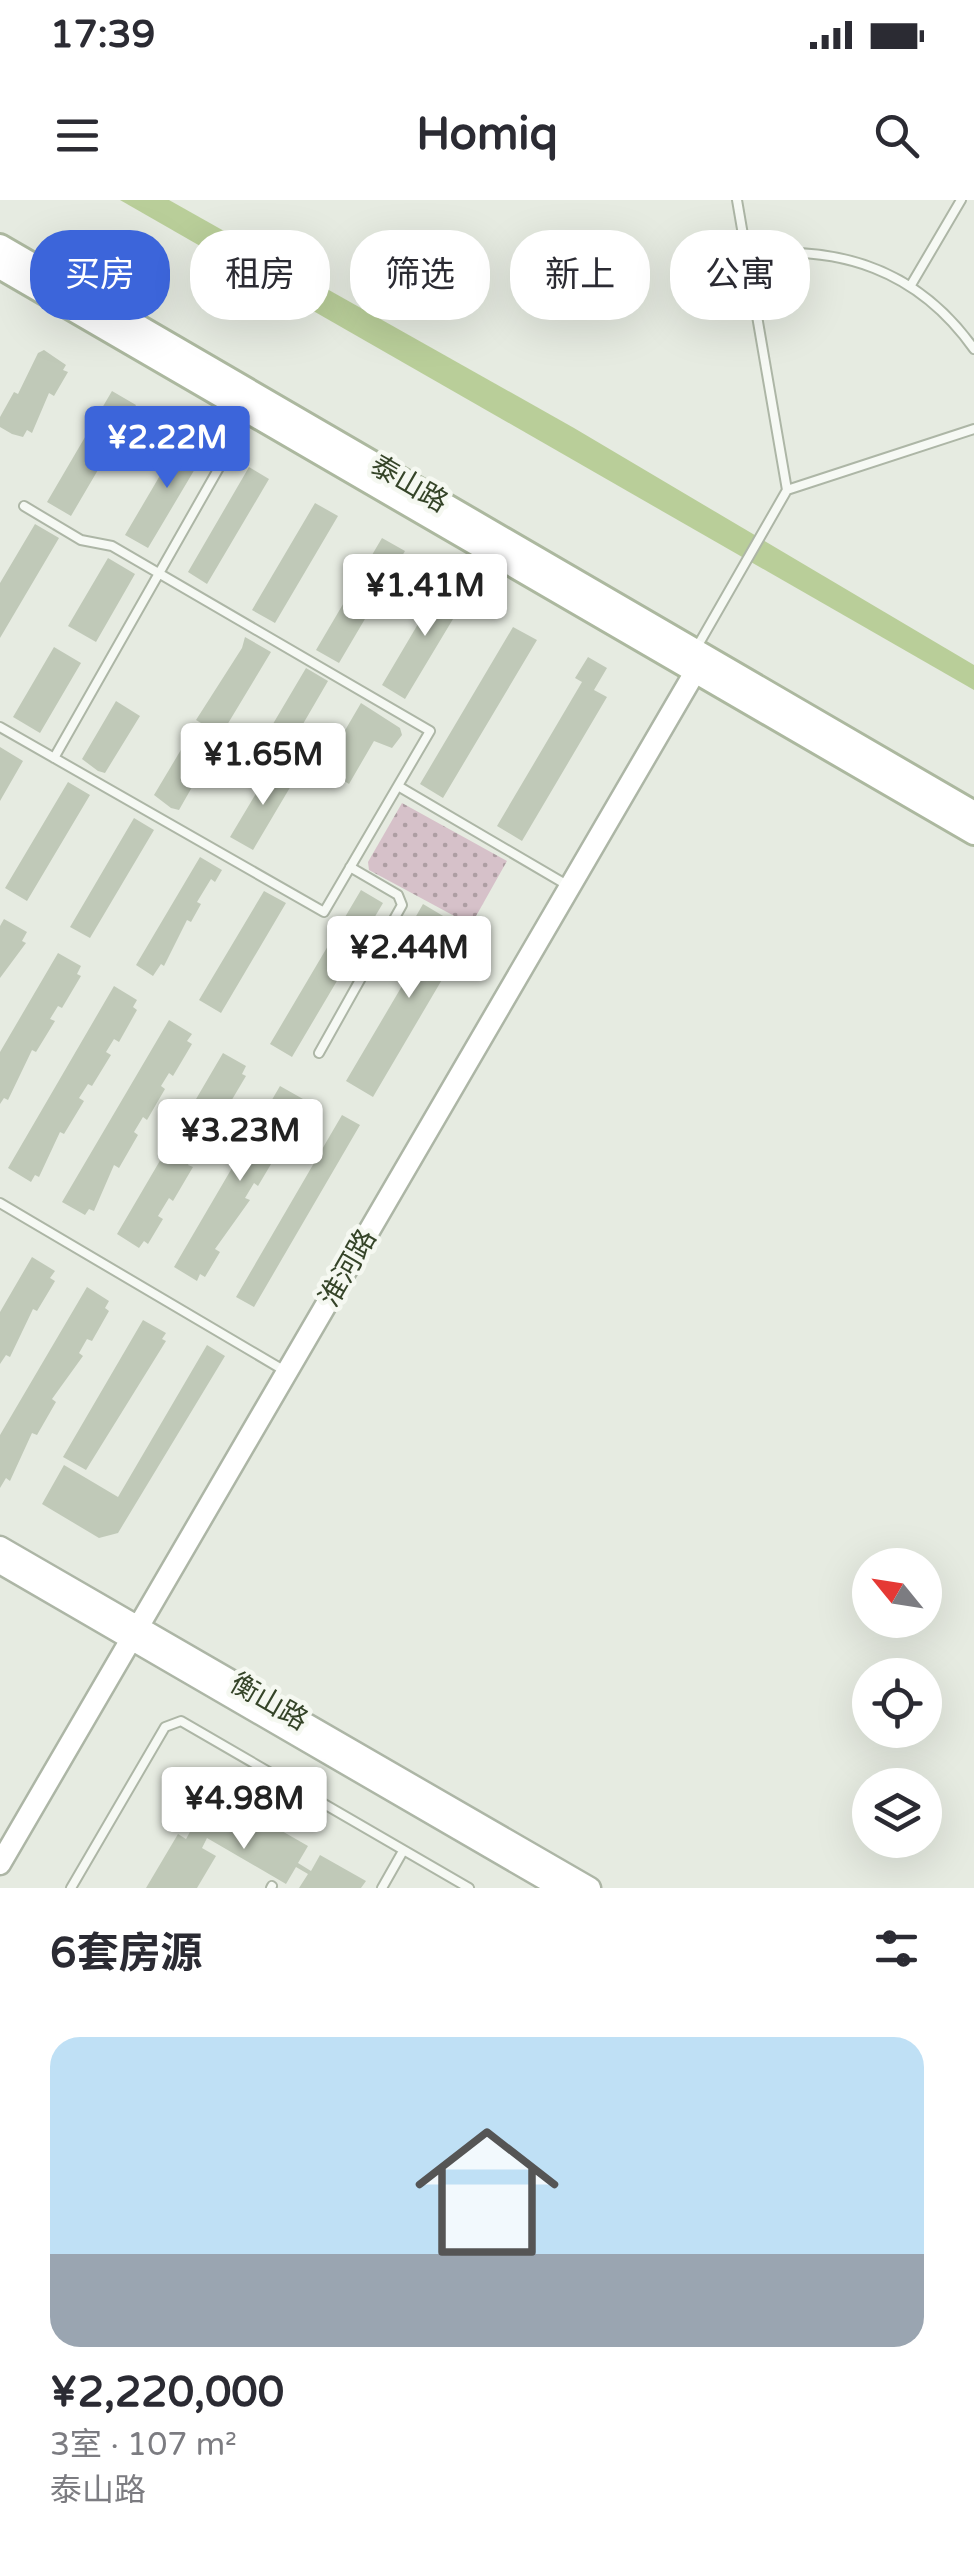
<!DOCTYPE html>
<html lang="zh">
<head>
<meta charset="utf-8">
<style>
  :root { --surface:#fff; --page:#f2f2f3; --text:#2b2b33; --muted:#7c7c81; --line:#e1e1e2; --accent:#3c65da }
  body { margin:0; font-family:"Varela Round","Noto Sans SC",sans-serif; background:var(--page); color:var(--text); height:100vh; display:flex; flex-direction:column; font-size:38px; white-space:nowrap }
  * { box-sizing:border-box; margin:0 }
  p { font-size:32px; color:var(--muted) }
  .icon { flex:none; width:55px; height:55px; fill:none; stroke:currentColor; stroke-width:2; stroke-linecap:round; stroke-linejoin:round }
  .map { position:relative; height:1688px; overflow:hidden }
  .side { display:flex; flex-direction:column; background:var(--surface); flex:1 }
  .side>* { flex:none }
  .top-card { position:absolute; left:30px; top:30px; width:915px; height:90px; display:flex; gap:20px }
  .needle { width:65px; rotate:300deg }
  .tools { position:absolute; left:852px; top:1348px; display:grid; gap:20px }
  .tools a { display:grid; place-items:center; width:90px; height:90px; border-radius:50%; background:var(--surface); box-shadow:0 10px 40px #0002; font-size:50px }
  .price { position:absolute; translate:-50% -85px; padding:0 22px; border-radius:10px; background:#fff; color:#222; font-size:32px; line-height:65px; filter:drop-shadow(0 2px 5px #0008) }
  .price::after { content:''; position:absolute; left:50%; top:60px; width:30px; height:22px; margin-left:-15px; background:inherit; clip-path:polygon(0 0,100% 0,50% 100%) }
  .price.current { background:var(--accent); color:#fff }
  ul { padding:0; list-style:none }
  li { display:grid; align-content:center; gap:20px; height:530px; padding:0 50px }
  li+li { border-top:2px solid var(--line) }
  li span { display:grid; place-items:center; height:310px; border-radius:30px; color:#555 }
  li>.icon { margin-inline-start:auto }
  span .icon { width:180px; height:180px; fill:#fffc; stroke-width:1 }
  li b { font-size:42px }
  h2 { display:flex; justify-content:space-between; align-items:center; height:120px; padding:0 50px; font-size:42px }
  .chip { padding:0 35px; border-radius:40px; background:var(--surface); box-shadow:0 10px 40px #0002; font-size:35px; line-height:90px }
  .chip.current { background:var(--accent); color:#fff }
  .status { display:flex; justify-content:space-between; align-items:center; height:70px; padding:0 50px; background:var(--surface); direction:ltr }
  .status svg { height:28px; fill:currentColor }
  header { display:flex; justify-content:space-between; align-items:center; height:130px; padding:0 50px; background:var(--surface); font-size:45px; font-weight:700 }
  .map>svg:first-child { display:block }
  .grass { fill:url(#grass-dots) }
  .water { fill:#b9ce99 }
  .building { fill:#c0c9b8 }
  .lines { fill:none; stroke-linecap:round; stroke-linejoin:round }
  .lane-casing { stroke:#adb6a6; stroke-width:12 }
  .secondary-casing { stroke:#adb6a6; stroke-width:25 }
  .primary-casing { stroke:#acb89f; stroke-width:28 }
  .lane { stroke:#f6f9f4; stroke-width:8 }
  .secondary { stroke:#fff; stroke-width:20 }
  .primary { stroke:#fff; stroke-width:22 }
  .labels { text-anchor:middle; dominant-baseline:central; stroke-width:9; stroke-linejoin:round; paint-order:stroke }
  .street-label { font-size:28px; fill:#354428; stroke:#f5f8f1 }
</style>
</head>
<body>
<div class="status"><b>17:39</b><svg viewBox="0 0 49 12"><path d="M0 12V9h3v3zM5 12V6h3v6zM10 12V3h3v9zM15 12V0h3v12zM26 1h20v11H26zM47 4h2v5h-2z"/></svg></div>
<header><svg class="icon" aria-label="menu" viewBox="0 0 24 24"><path d="M4 6h16M4 12h16M4 18h16"/></svg>Homiq<svg class="icon" aria-label="search" viewBox="0 0 24 24"><circle cx="10" cy="10" r="6"/><path d="M15 15l6 6"/></svg></header>
<div class="map">
<svg width="974" height="1688" viewBox="0 0 974 1688">
  <defs>
    <pattern id="grass-dots" width="8" height="8" patternUnits="userSpaceOnUse" patternTransform="scale(2.5)"><rect width="8" height="8" fill="#d6c1c9"/><path d="M2 2h.1M6 6h.1" fill="none" stroke="#ae9ea3" stroke-width="1.8" stroke-linecap="round"/></pattern>
  </defs>
  <rect width="100%" height="100%" fill="#e6ebe1"/>
  <path class="grass" d="M 402,603 L 507,661 L 471,725 L 369,670 L 368,662 Z"/>
  <path class="water" d="M 120,0 L 169,0 L 574,228 L 974,465 L 974,490 Z"/>
  <path class="building" d="M 44,150 L 66,165 L 63,170 L 68,172 L 54,196 L 49,193 L 32,233 L 27,230 L 23,237 L 12,234 L 0,227 L 0,217 L 14,192 L 18,194 L 38,153 Z
    M 112,191 L 136,205 L 71,316 L 47,302 Z
    M 185,233 L 208,247 L 148,348 L 125,335 Z
    M 249,267 L 269,279 L 207,384 L 188,372 Z
    M 315,303 L 338,316 L 275,423 L 252,410 Z
    M 35,324 L 59,338 L 0,438 L 0,383 Z
    M 382,338 L 405,351 L 339,463 L 316,450 Z
    M 108,358 L 135,374 L 96,442 L 68,426 Z
    M 444,380 L 468,394 L 405,499 L 382,485 Z
    M 513,427 L 537,440 L 443,598 L 420,584 Z
    M 245,437 L 271,452 L 221,535 L 196,520 L 242,448 Z
    M 54,447 L 81,463 L 40,533 L 13,517 Z
    M 588,457 L 607,468 L 594,490 L 607,497 L 522,641 L 497,626 L 582,482 L 575,478 Z
    M 306,468 L 328,481 L 289,548 L 267,534 Z
    M 116,501 L 140,516 L 105,573 L 98,571 L 82,559 Z
    M 361,503 L 400,528 L 402,535 L 392,548 L 374,541 L 349,584 L 323,568 Z
    M 188,538 L 212,552 L 179,610 L 171,608 L 154,595 Z
    M 0,547 L 23,561 L 0,601 Z
    M 273,565 L 295,579 L 253,650 L 230,637 Z
    M 68,582 L 90,595 L 27,701 L 5,688 Z
    M 134,618 L 154,630 L 90,738 L 70,727 Z
    M 200,657 L 222,670 L 215,682 L 211,679 L 197,702 L 201,704 L 191,722 L 187,720 L 164,766 L 161,764 L 153,776 L 136,765 Z
    M 361,690 L 383,703 L 292,857 L 270,844 Z
    M 264,691 L 286,703 L 221,813 L 199,800 Z
    M 423,704 L 470,732 L 373,897 L 346,881 L 435,730 L 415,718 Z
    M 4,719 L 27,732 L 22,741 L 26,743 L 0,778 L 0,726 Z
    M 58,753 L 81,766 L 77,774 L 81,776 L 62,808 L 58,806 L 50,819 L 55,821 L 36,852 L 32,850 L 8,900 L 4,898 L 0,904 L 0,852 Z
    M 114,786 L 137,800 L 133,807 L 137,810 L 119,842 L 114,839 L 106,852 L 111,855 L 92,886 L 88,884 L 79,898 L 84,901 L 64,934 L 60,932 L 39,977 L 35,975 L 31,982 L 8,968 Z
    M 169,820 L 192,834 L 187,841 L 192,844 L 173,876 L 169,873 L 161,886 L 165,889 L 147,920 L 143,917 L 134,932 L 138,935 L 119,968 L 114,965 L 94,1011 L 89,1009 L 85,1015 L 62,1002 Z
    M 223,853 L 246,866 L 242,874 L 246,876 L 227,908 L 223,905 L 215,919 L 220,921 L 201,953 L 197,950 L 188,965 L 193,967 L 173,1001 L 169,998 L 158,1016 L 163,1019 L 148,1044 L 144,1041 L 139,1048 L 117,1034 Z
    M 280,886 L 303,899 L 299,907 L 303,909 L 284,941 L 280,938 L 272,952 L 277,954 L 258,986 L 254,983 L 245,998 L 250,1000 L 215,1049 L 220,1052 L 205,1077 L 200,1074 L 197,1081 L 174,1067 Z
    M 342,915 L 360,925 L 254,1107 L 236,1097 Z
    M 32,1057 L 55,1071 L 50,1078 L 55,1081 L 37,1111 L 33,1109 L 10,1157 L 6,1155 L 0,1164 L 0,1112 Z
    M 87,1087 L 109,1101 L 105,1108 L 109,1111 L 92,1141 L 87,1139 L 79,1153 L 83,1156 L 52,1199 L 56,1202 L 37,1235 L 32,1233 L 10,1281 L 6,1278 L 0,1288 L 0,1235 Z
    M 143,1120 L 166,1133 L 162,1139 L 166,1141 L 86,1270 L 63,1257 Z
    M 207,1145 L 225,1156 L 118,1333 L 99,1338 L 42,1304 L 64,1265 L 118,1297 Z
    M 208,1600 L 223,1609 L 228,1600 L 308,1646 L 298,1663 L 311,1671 L 320,1655 L 366,1681 L 361,1688 L 299,1688 L 308,1674 L 296,1667 L 286,1684 L 207,1638 L 202,1648 L 216,1656 L 197,1688 L 146,1688 L 178,1634 L 186,1639 Z"/>
  <g class="lines">
    <defs>
      <path id="lane" d="M 746,55 C 840,44 918,70 974,149
        M 911,85 L 961,0
        M 787,290 L 974,229
        M 697,447 L 787,290 L 737,0
        M 0,527 L 324,712 L 430,531 L 112,346 L 81,340 L 24,306
        M 54,558 L 249,215
        M 398,586 L 567,685
        M 319,853 L 402,705 L 398,695 L 350,667
        M 0,1003 L 285,1171
        M 71,1688 L 165,1527 L 181,1521 L 469,1688
        M 271,1688 L 272,1686
        M 382,1688 L 403,1651"/>
      <path id="secondary" d="M 0,1347 L 590,1688
        M 0,1363 L 560,1688
        M 0,1664 L 695,472"/>
      <path id="primary" d="M 0,46 L 974,613
        M 0,67 L 974,633"/>
    </defs>
    <use href="#lane" class="lane-casing"/>
    <use href="#secondary" class="secondary-casing"/>
    <use href="#primary" class="primary-casing"/>
    <use href="#lane" class="lane"/>
    <use href="#secondary" class="secondary"/>
    <use href="#primary" class="primary"/>
  </g>
  <g class="labels">
    <g class="street-label">
      <text transform="translate(409 284) rotate(30)">泰山路</text>
      <text transform="translate(348 1068) rotate(-60)">淮河路</text>
      <text transform="translate(269 1502) rotate(30)">衡山路</text>
    </g>
  </g>
</svg>
<div class="tools">
<a><svg class="needle" viewBox="-14 -14 28 28"><path d="M0-13l5 13h-10z" fill="#e53935"/><path d="M0 13l5-13h-10z" fill="#7c7c81"/></svg></a>
<a><svg class="icon" aria-label="locate" viewBox="0 0 24 24"><circle cx="12" cy="12" r="6"/><path d="M12 2v4M12 18v4M2 12h4M18 12h4"/></svg></a>
<a><svg class="icon" aria-label="layers" viewBox="0 0 24 24"><path d="M12 4l9 5-9 5-9-5zM3 14l9 5 9-5"/></svg></a>
</div>
<b class="price current" style="left:167px;top:291px">¥2.22M</b>
<b class="price" style="left:425px;top:439px">¥1.41M</b>
<b class="price" style="left:263px;top:608px">¥1.65M</b>
<b class="price" style="left:409px;top:801px">¥2.44M</b>
<b class="price" style="left:240px;top:984px">¥3.23M</b>
<b class="price" style="left:244px;top:1652px">¥4.98M</b>
<div class="top-card">
<a class="chip current">买房</a>
<a class="chip">租房</a>
<a class="chip">筛选</a>
<a class="chip">新上</a>
<a class="chip">公寓</a>
</div>
</div>
<section class="side">
<h2>6套房源<svg class="icon" aria-label="filters" viewBox="0 0 24 24"><path d="M4 7h16M4 17h16"/><circle cx="9" cy="7" r="2"/><circle cx="15" cy="17" r="2"/></svg></h2>
<ul>
<li><span style="background:linear-gradient(#bfe0f5 70%,#9aa5b1 0)"><svg class="icon" aria-label="home" viewBox="0 0 24 24"><path d="M3 11l9-7 9 7M6 9v11h12V9"/></svg></span><div><b>¥2,220,000</b><p>3室 · 107 m²</p><p>泰山路</p></div></li>
</ul>
</section>
</body>
</html>
